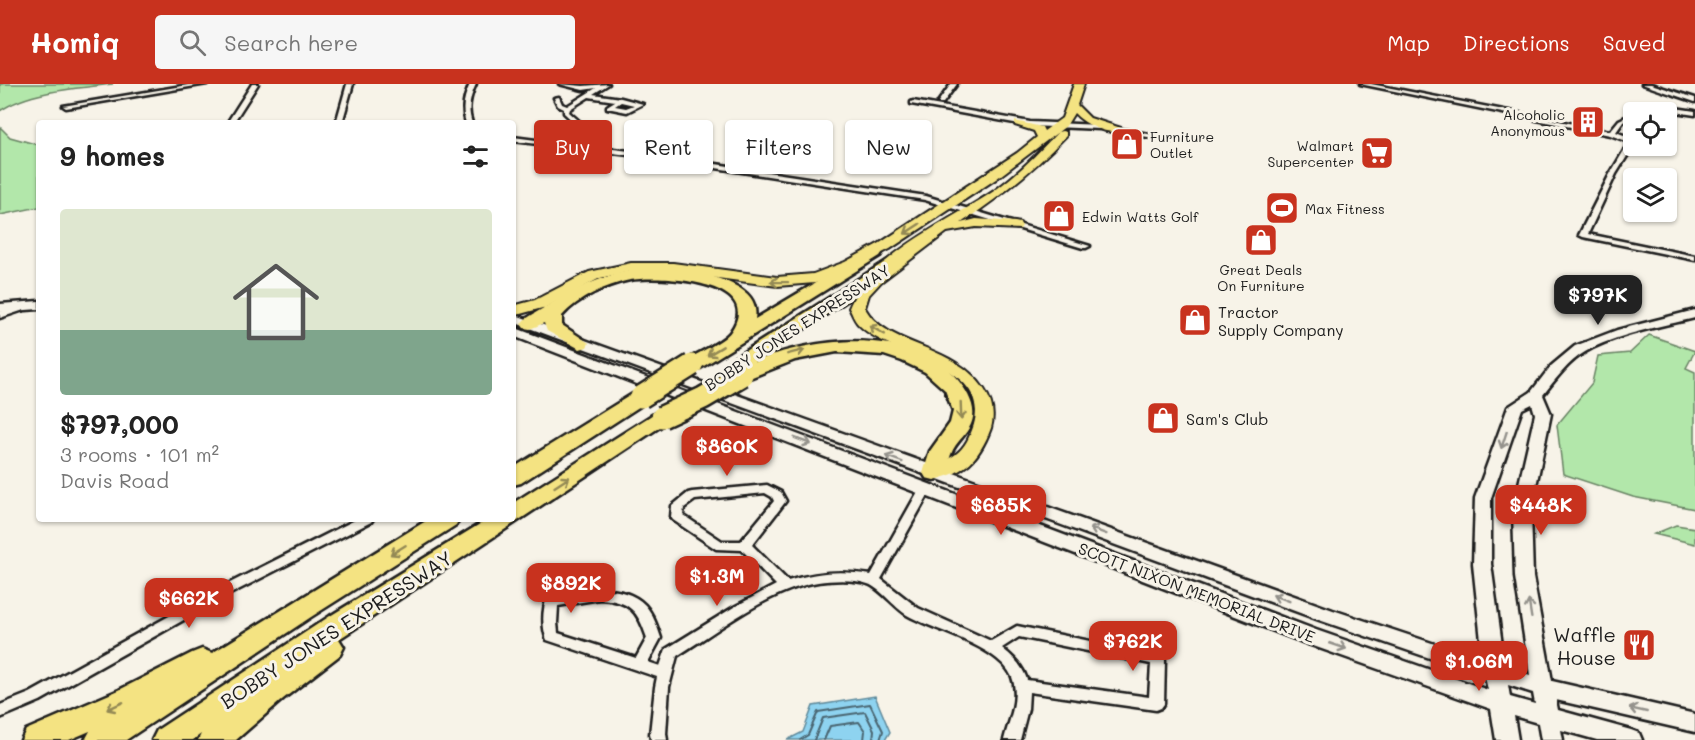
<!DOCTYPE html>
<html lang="en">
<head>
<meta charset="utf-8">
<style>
  :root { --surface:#fff; --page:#f6f6f6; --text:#222; --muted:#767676; --line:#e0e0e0; --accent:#c8321e }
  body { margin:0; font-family:Mali,sans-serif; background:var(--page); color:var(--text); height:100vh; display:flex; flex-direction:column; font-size:22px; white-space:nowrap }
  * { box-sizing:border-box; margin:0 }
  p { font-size:20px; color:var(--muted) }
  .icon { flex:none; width:33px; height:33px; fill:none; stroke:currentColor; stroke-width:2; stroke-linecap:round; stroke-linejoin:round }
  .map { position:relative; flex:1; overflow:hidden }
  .side { position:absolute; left:36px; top:36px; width:480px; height:402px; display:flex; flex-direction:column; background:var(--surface); border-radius:6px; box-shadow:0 2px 4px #0004 }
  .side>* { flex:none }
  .top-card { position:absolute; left:534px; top:36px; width:570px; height:54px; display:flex; gap:12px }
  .controls { position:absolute; left:1623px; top:18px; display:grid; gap:12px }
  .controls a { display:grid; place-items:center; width:54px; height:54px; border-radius:6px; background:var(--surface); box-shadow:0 2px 4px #0004; font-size:30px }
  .price { position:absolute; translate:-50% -51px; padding:0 14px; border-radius:12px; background:var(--accent); color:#fff; font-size:20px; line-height:39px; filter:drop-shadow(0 2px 3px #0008) }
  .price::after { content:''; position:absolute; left:50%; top:36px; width:18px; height:14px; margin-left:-9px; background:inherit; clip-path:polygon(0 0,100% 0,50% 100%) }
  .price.on { background:#222; color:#fff }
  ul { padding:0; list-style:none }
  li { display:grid; align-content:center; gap:12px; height:318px; padding:0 24px }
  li+li { border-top:2px solid var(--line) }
  li span { display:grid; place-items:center; height:186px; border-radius:6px; color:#555 }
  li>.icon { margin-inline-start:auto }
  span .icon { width:108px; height:108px; fill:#fffc; stroke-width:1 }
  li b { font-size:26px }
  h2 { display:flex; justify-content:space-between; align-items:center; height:72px; padding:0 24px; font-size:26px }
  .chip { padding:0 21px; border-radius:6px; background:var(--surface); box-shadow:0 2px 4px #0004; font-size:21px; line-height:54px }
  .chip.on { background:var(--accent); color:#fff }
  header { display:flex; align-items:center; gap:36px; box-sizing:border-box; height:84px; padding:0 30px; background:var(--accent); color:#fff }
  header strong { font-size:28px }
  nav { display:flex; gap:33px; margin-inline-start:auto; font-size:21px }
  .search { width:420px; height:54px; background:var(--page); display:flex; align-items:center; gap:15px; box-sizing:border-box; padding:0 21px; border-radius:6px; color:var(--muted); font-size:22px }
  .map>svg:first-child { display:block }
  .green { fill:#b2e7aa; stroke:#678263; stroke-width:1.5 }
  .water { fill:#8ed3f0; stroke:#608a9b; stroke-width:1.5 }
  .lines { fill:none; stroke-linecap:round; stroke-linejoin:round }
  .shore { stroke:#4a6571; stroke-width:2 }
  .street-casing { stroke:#1c1c1c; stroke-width:5 }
  .secondary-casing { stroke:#1c1c1c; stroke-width:5 }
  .primary-casing { stroke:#1c1c1c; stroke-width:4 }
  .highway-casing { stroke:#1c1c1c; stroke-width:5 }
  .street { fill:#f7f3e8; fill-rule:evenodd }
  .secondary { fill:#f7f3e8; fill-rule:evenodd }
  .primary { fill:#f4e382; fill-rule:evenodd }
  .highway { fill:#f4e382; fill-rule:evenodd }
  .highway-bridge-casing { stroke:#1c1c1c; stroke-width:26; stroke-linecap:butt }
  .highway-bridge { stroke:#f4e382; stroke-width:21 }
  .oneway { stroke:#938954 }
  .oneway2 { stroke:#94928c }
  .labels { text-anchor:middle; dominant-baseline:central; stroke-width:6; stroke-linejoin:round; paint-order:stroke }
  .far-poi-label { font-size:14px; fill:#1c1c1c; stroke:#f7f3e8; text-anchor:start }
  .poi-label { font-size:16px; fill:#1c1c1c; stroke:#f7f3e8; text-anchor:start }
  .street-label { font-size:16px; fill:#1c1c1c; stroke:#f7f3e8 }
  .near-street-label { font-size:20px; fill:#1c1c1c; stroke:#f7f3e8 }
  .near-poi-label { font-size:20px; fill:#1c1c1c; stroke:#f7f3e8; text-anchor:end }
</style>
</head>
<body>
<header>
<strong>Homiq</strong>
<div class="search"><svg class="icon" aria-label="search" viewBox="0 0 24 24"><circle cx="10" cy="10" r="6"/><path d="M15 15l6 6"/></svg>Search here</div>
<nav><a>Map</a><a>Directions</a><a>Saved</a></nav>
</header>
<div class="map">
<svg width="1695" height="656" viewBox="0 0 1695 656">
  <rect width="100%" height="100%" fill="#f7f3e8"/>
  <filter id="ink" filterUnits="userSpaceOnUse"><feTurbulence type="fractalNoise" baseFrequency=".0167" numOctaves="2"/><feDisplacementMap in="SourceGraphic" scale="12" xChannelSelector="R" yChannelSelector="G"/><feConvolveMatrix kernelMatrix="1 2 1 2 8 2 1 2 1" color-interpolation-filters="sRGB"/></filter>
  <g filter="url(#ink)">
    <path class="green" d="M 0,0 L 113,0 C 78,4 28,7 0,27 Z
      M 0,43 L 10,53 L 39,61 L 39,123 L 0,131 Z
      M 1649,251 L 1695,267 L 1686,284 L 1695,288 L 1695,425 L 1633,413 L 1563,390 L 1557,341 L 1592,299 L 1598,272 L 1630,269 Z
      M 1676,441 L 1695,444 L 1695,460 L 1654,450 Z"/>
    <path class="water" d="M 875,612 L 890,648 L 885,656 L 787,656 L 803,648 L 813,622 Z"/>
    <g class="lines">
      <path class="shore" d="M 800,656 L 808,651 L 818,628 L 870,620 L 883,647 L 880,656
        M 814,656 L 823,634 L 865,628 L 874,646 L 873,656
        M 824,656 L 830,642 L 859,638 L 865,647 L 864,656"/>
      <defs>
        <path id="street" d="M 194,0 L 207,0 L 66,24 L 63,22 Z
          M 252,0 L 258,0 L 233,39 L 227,39 Z
          M 347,0 L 353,0 L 342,39 L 336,39 Z
          M 470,0 L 476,0 C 470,13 467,25 472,39 L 466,39 C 461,25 464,13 470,0 Z
          M 559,0 L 583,2 L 609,0 L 593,10 L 621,14 L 643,20 L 627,28 L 607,24 L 607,22 L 615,17 L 589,13 L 570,25 L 569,28 L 586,43 L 566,59 L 637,68 L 926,112 L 1090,162 L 1086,164 L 1083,164 L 925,116 L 637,72 L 513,57 L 513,53 L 559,59 L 579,43 L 564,29 L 564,25 L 558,22 L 554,14 L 559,13 L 562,20 L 567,22 L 596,4 L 583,6 ZM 621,18 L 634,21 L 626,24 L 615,22 Z
          M 951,0 L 957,0 L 943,19 L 939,19 L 938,18 Z
          M 1360,0 L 1371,0 L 1610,47 L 1619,36 L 1634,29 L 1634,33 L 1623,38 L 1616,48 L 1634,55 L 1634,61 L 1616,90 L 1588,150 L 1695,172 L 1695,176 L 1583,153 L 1579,151 L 1610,90 L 1629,58 L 1610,51 Z
          M 1642,0 L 1651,0 L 1695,14 L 1695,18 Z
          M 913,17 L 1030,38 L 1100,41 L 1181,56 L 1178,58 L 1100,45 L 1030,42 L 911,20 L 911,18 Z
          M 1662,22 L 1695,27 L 1695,31 L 1662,26 L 1648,28 L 1639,28 Z
          M 21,221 L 25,224 L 24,226 L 0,234 L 0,228 Z
          M 926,400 L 930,401 L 932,404 L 881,495 L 918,524 L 991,557 L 1017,542 L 1163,572 L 1165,576 L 1164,620 L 1161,624 L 1156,626 L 1029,608 L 1028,625 L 1020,656 L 1004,656 C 1009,636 1020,614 1012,593 C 999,562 935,547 907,531 C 895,524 879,503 868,500 C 854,495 833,496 818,498 C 769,506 719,546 677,572 L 669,603 L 666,650 L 667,656 L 651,656 L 650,650 L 655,603 L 657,593 L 547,556 C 542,544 542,526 547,514 C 574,506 623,497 645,521 C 653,530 657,542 661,554 L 648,578 L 660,582 L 666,565 L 734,523 L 776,501 L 742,466 L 716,465 L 673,436 L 671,433 L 672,422 L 688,409 L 692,408 L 767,401 L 781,408 L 786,417 L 752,461 L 788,497 C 816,488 841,486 871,491 L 920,404 L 922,401 ZM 765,409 L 772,413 L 774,417 L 741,457 L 722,457 L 683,431 L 684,424 L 695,416 ZM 600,515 C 630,517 638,527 647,554 L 636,574 L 558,549 L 557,539 L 558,522 ZM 1019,553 L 1151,580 L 1149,613 L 1027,596 C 1023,582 1013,573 1002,564 Z
          M 357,435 L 373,435 L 371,438 L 228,511 L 40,617 L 0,634 L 0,621 L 30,609 L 218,505 Z"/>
        <path id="secondary" d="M 39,217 L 39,225 L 0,228 L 0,220 Z
          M 1695,226 L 1695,234 C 1662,242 1613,251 1585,268 C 1568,278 1555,296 1543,311 L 1551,330 L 1531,426 L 1533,493 L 1552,597 L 1695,630 L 1695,648 L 1556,616 L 1558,626 L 1631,646 L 1639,649 L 1642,656 L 1597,656 L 1561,646 L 1563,656 L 1541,656 L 1538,639 L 1514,632 L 1518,656 L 1496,656 L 1491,625 L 1302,558 L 513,252 L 513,243 L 1316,546 L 1488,606 L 1485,593 L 1319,536 L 513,238 L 513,230 L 1333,526 L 1483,576 L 1473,480 L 1475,414 L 1508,323 L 1531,308 L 1551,282 L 1575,262 L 1617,246 ZM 1532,320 L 1535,330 L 1513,426 L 1515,493 L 1530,591 L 1505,583 L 1491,480 L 1491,414 L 1522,325 ZM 1508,601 L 1533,609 L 1535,620 L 1510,613 Z"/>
        <path id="primary" d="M 1074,0 L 1084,0 L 1077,21 L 1090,34 L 1121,44 L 1121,48 C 1105,50 1084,40 1074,29 L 1066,42 L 996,95 L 890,165 L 837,192 L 815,199 L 777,202 L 673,188 L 631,187 L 600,194 L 546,223 L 513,232 L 513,222 L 535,216 L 589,188 L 631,179 L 673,179 L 777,193 L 813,190 L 845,178 L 880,159 L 1017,69 L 1037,53 L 1034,47 L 1015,41 L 1015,37 L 1042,43 L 1044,47 L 1062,34 Z
          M 1062,47 L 1066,48 L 1066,52 C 1034,86 1000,113 961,139 L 976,135 L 1015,138 L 1020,139 L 1022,142 L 1020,145 L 976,143 L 947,148 L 881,198 L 869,211 L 865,224 C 887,264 954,259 984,305 C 992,317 995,330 991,344 C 986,358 977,374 966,382 C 956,390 939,397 927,393 L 924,389 C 932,377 954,380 967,357 C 1009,279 891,276 858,240 C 854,236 852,229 849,224 C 871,171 948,138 994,107 C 1018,90 1038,69 1058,48 Z"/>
        <path id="highway" d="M 874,164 L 880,166 L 882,169 L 880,172 L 699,285 L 685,285 L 682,281 L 685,277 C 696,270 725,257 731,247 C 766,196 658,191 630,196 C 606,201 578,214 562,232 L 562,241 L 589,259 L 587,263 L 580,265 L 547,247 L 544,239 L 530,245 L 524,244 L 521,240 L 524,236 C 578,203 620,176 687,187 C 702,190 718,193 732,200 C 747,207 758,217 755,235 Z
          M 894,174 L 900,176 L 902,179 L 900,182 L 754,278 C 812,253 912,242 958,296 C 966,306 975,320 973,333 C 971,348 957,356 952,368 C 948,377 947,386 942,394 L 934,396 L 926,394 L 923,389 L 930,367 L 950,339 L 953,327 L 945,306 L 925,288 L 902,277 L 884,271 L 837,268 L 795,276 L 742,297 L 735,295 L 732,291 L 734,288 L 728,286 L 725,282 L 728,278 L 888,176 Z
          M 641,307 L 648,309 L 651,313 L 648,317 L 521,399 L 513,401 L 513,384 L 634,309 Z
          M 662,327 L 669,329 L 673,333 L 669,337 L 339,555 L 344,563 L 340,571 L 283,615 L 236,656 L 198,656 L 201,650 L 193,656 L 152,656 L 157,646 L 330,532 L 488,435 L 513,435 L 513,419 L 655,329 Z
          M 429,435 L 459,435 L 456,441 L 311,533 L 126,656 L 85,656 L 90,647 L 69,656 L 21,656 L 26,646 L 119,606 L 192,569 L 202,565 L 212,569 Z"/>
      </defs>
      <use href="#street" class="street-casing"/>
      <use href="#secondary" class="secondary-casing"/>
      <use href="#primary" class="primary-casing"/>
      <use href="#highway" class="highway-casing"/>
      <use href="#street" class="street"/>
      <use href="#secondary" class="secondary"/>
      <use href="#primary" class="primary"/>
      <use href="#highway" class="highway"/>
      <defs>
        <path id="highway-bridge" d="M 641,313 L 692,281
          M 662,333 L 703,314 L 742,291"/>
      </defs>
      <use href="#highway-bridge" class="highway-bridge-casing"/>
      <use href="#highway-bridge" class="highway-bridge"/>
    </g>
    <defs><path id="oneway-shaft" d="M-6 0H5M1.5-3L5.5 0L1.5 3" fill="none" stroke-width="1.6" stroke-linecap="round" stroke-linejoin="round" transform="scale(1.5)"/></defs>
    <g class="oneway">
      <use href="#oneway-shaft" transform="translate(912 145) rotate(147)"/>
      <use href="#oneway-shaft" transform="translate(779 198) rotate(-179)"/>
      <use href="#oneway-shaft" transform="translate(877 246) rotate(-151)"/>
      <use href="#oneway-shaft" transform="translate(715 267) rotate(149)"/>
      <use href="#oneway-shaft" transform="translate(796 268) rotate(-14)"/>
      <use href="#oneway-shaft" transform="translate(961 327) rotate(88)"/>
      <use href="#oneway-shaft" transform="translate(562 398) rotate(-33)"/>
      <use href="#oneway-shaft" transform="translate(398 466) rotate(148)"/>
      <use href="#oneway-shaft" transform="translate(115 622) rotate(155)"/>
    </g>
    <g class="oneway2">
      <use href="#oneway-shaft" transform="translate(1504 356) rotate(108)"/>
      <use href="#oneway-shaft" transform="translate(803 357) rotate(21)"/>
      <use href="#oneway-shaft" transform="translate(894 375) rotate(-160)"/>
      <use href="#oneway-shaft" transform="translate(1098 447) rotate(-160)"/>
      <use href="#oneway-shaft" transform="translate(1281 514) rotate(-159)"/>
      <use href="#oneway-shaft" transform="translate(1530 525) rotate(-99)"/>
      <use href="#oneway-shaft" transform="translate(1338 562) rotate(19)"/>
      <use href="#oneway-shaft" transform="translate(1638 626) rotate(-167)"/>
    </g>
  </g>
  <defs>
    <symbol id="building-square" viewBox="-11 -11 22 22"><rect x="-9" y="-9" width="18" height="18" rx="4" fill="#c8321e" stroke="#f7f3e8"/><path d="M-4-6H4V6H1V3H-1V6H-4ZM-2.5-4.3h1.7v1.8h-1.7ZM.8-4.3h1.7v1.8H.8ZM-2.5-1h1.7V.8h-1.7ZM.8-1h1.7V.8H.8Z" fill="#fff"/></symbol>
    <symbol id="shop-square" viewBox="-11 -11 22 22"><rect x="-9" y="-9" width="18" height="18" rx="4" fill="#c8321e" stroke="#f7f3e8"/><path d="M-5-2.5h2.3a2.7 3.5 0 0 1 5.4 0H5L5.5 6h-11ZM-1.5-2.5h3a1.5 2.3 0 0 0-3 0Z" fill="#fff"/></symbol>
    <symbol id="supermarket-square" viewBox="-11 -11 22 22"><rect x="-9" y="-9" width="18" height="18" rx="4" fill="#c8321e" stroke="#f7f3e8"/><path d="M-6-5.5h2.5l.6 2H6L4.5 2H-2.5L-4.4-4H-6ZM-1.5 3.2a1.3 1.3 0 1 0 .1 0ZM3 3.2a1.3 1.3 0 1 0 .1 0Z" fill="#fff"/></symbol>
    <symbol id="stadium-square" viewBox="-11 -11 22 22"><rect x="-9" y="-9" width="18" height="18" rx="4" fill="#c8321e" stroke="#f7f3e8"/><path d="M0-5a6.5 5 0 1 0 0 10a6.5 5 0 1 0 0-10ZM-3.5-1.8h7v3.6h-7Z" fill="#fff"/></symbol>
    <symbol id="restaurant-square" viewBox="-11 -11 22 22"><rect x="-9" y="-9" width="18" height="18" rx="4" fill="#c8321e" stroke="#f7f3e8"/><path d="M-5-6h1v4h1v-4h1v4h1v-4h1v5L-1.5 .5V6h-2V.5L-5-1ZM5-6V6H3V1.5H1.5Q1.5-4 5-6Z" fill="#fff"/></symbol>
  </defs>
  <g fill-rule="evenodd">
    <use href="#building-square" x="1569" y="19" width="38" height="38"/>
    <use href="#shop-square" x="1108" y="41" width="38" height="38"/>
    <use href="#supermarket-square" x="1358" y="50" width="38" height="38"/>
    <use href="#stadium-square" x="1263" y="105" width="38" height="38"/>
    <use href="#shop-square" x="1040" y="113" width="38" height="38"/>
    <use href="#shop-square" x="1242" y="137" width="38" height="38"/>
    <use href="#shop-square" x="1176" y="217" width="38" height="38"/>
    <use href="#shop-square" x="1144" y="315" width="38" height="38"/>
    <use href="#restaurant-square" x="1620" y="542" width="38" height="38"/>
  </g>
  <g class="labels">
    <g class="far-poi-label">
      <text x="1565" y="30" text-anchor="end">Alcoholic<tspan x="1565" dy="16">Anonymous</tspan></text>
      <text x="1150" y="52">Furniture<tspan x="1150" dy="16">Outlet</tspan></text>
      <text x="1354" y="61" text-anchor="end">Walmart<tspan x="1354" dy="16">Supercenter</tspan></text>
      <text x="1305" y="124">Max Fitness</text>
      <text x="1082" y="132">Edwin Watts Golf</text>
      <text x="1261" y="185" text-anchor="middle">Great Deals<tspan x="1261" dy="16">On Furniture</tspan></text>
    </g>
    <g class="poi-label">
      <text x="1218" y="227">Tractor<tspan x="1218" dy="18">Supply Company</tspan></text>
      <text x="1186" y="334">Sam's Club</text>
    </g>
    <g class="street-label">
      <text transform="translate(797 243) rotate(-33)">BOBBY JONES EXPRESSWAY</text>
      <text transform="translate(1197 508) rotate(21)">SCOTT NIXON MEMORIAL DRIVE</text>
    </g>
    <g class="near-street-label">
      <text transform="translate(336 545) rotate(-33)">BOBBY JONES EXPRESSWAY</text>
    </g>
    <g class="near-poi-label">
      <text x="1616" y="550">Waffle<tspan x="1616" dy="23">House</tspan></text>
    </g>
  </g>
</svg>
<div class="controls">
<a><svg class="icon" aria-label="locate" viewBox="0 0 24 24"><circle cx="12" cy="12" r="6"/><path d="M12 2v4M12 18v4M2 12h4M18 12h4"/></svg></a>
<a><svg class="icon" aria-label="layers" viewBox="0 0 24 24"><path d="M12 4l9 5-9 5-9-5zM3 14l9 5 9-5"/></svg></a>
</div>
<b class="price on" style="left:1598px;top:242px">$797K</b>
<b class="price" style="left:727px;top:393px">$860K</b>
<b class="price" style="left:1001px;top:452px">$685K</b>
<b class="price" style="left:1541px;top:452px">$448K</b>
<b class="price" style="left:717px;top:523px">$1.3M</b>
<b class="price" style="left:571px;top:530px">$892K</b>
<b class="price" style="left:189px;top:545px">$662K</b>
<b class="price" style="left:1133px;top:588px">$762K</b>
<b class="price" style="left:1479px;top:608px">$1.06M</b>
<div class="top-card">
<a class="chip on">Buy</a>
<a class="chip">Rent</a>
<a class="chip">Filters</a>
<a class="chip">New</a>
</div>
<section class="side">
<h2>9 homes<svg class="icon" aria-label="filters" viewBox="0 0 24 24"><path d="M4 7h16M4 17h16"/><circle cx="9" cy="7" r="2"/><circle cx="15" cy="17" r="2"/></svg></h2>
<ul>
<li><span style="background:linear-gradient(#dfe7d0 65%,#7fa58c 0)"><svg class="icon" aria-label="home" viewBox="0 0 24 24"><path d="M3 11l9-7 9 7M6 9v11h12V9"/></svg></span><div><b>$797,000</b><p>3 rooms · 101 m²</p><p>Davis Road</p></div></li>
</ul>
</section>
</div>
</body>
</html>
